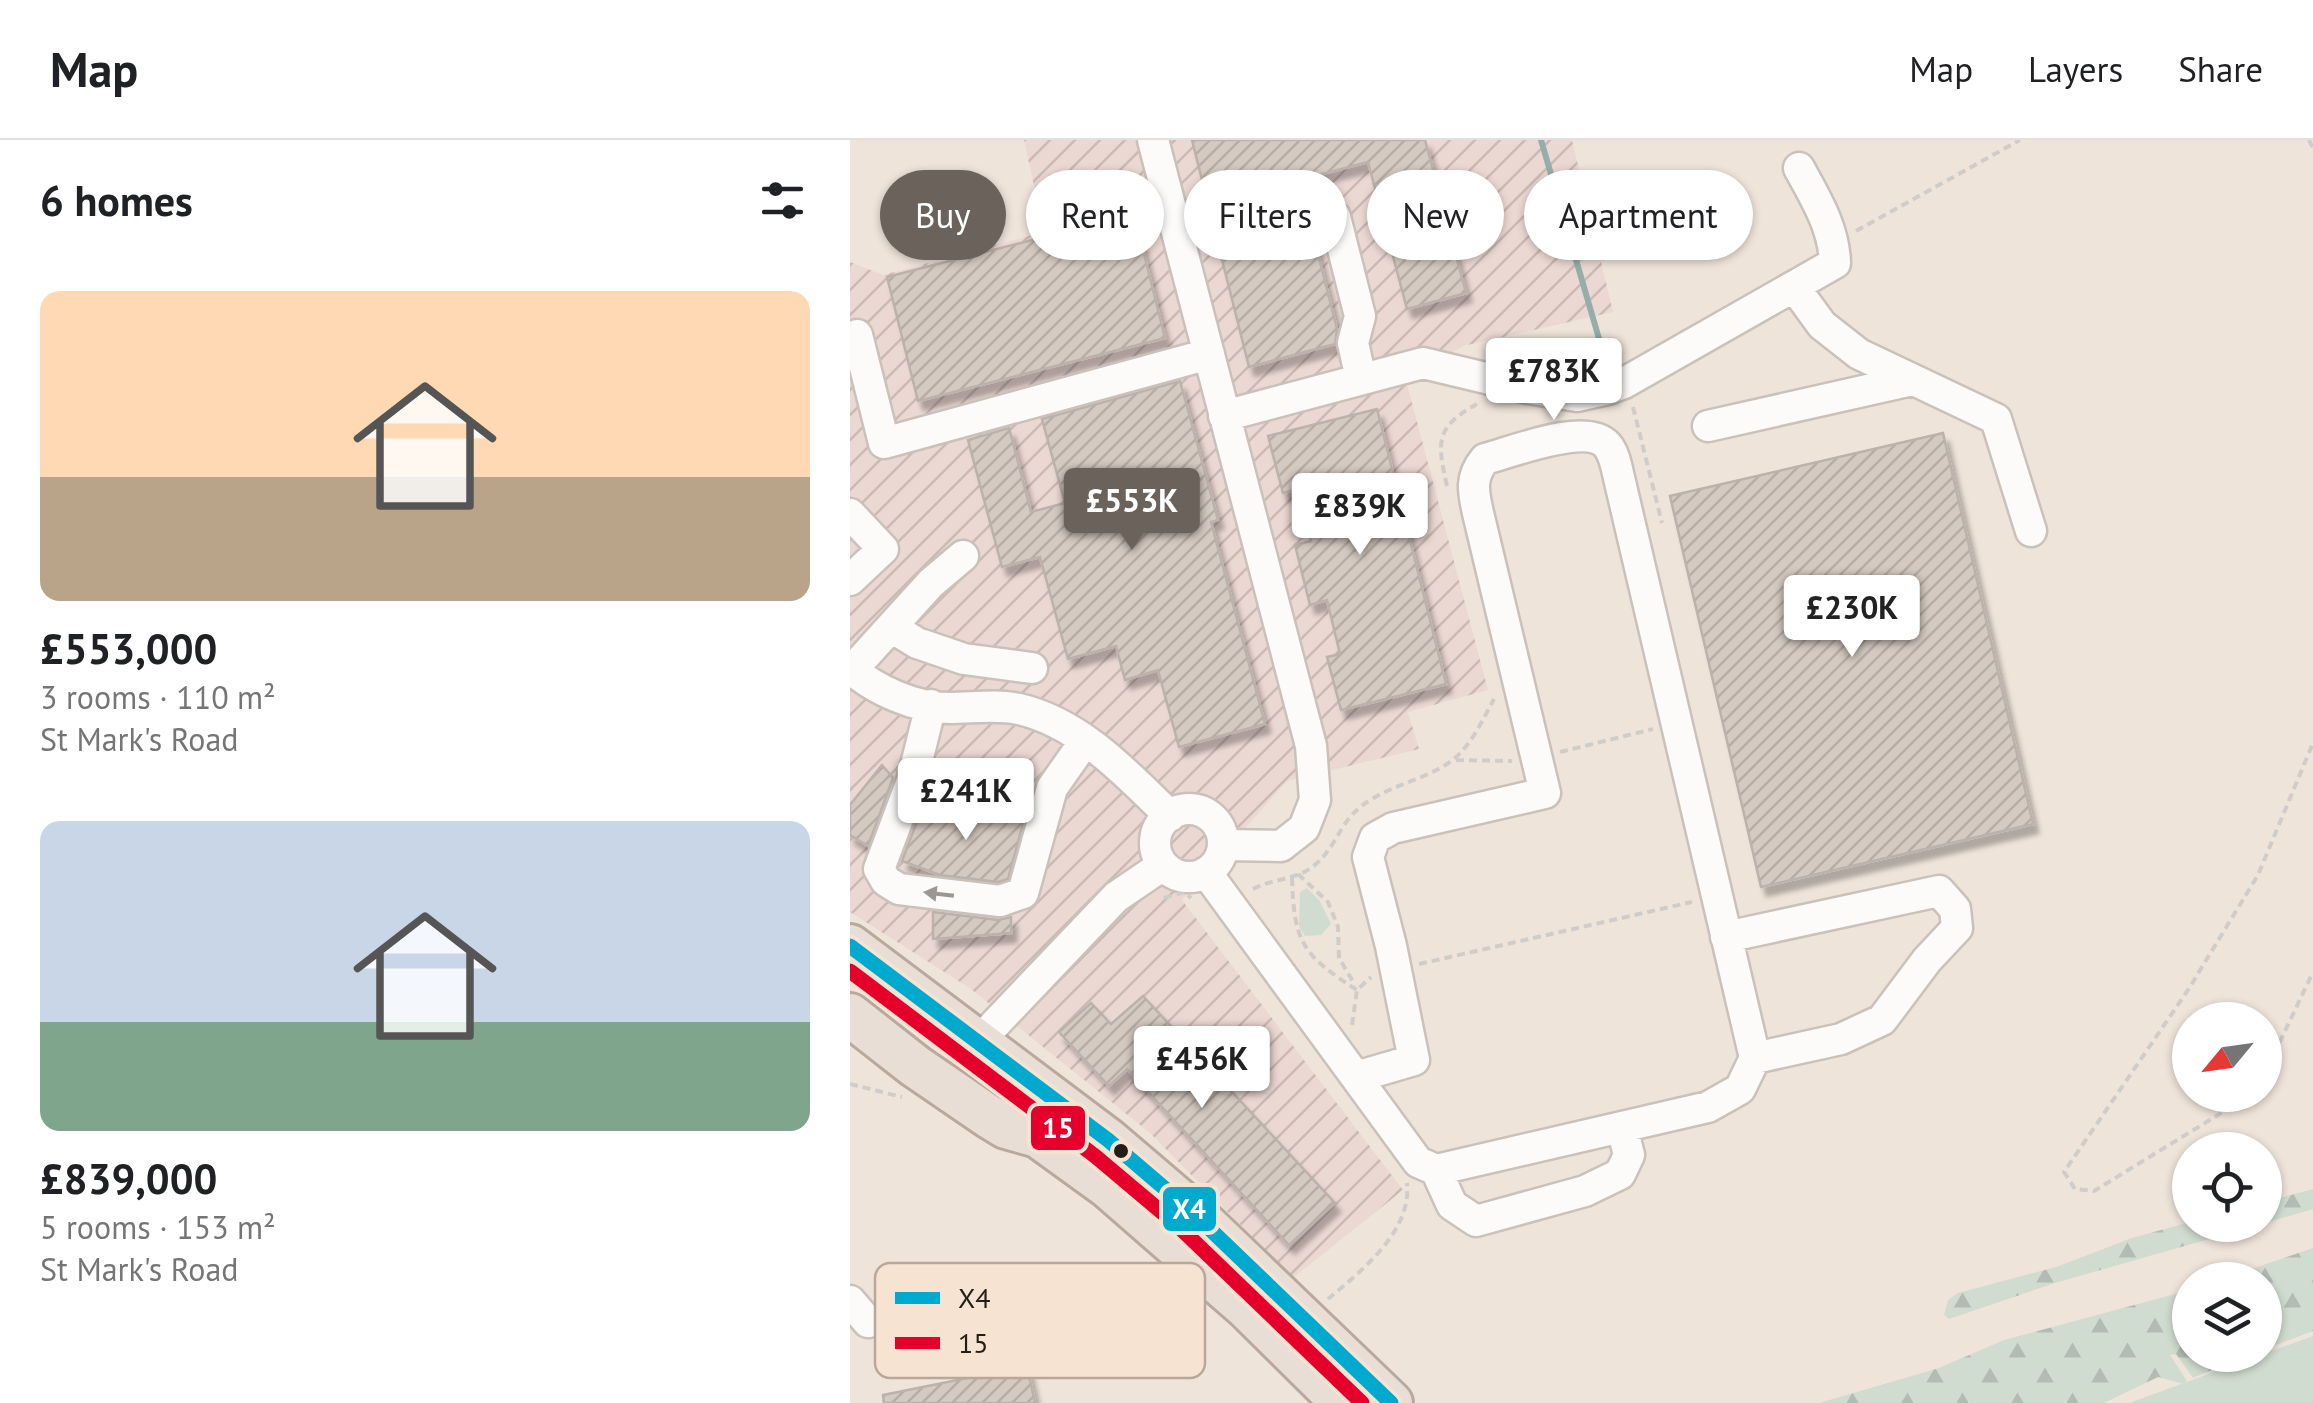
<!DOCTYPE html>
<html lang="en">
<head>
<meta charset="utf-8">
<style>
  :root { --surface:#fff; --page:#f6f6f6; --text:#202124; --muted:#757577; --line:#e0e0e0; --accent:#6b635b }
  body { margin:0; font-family:"PT Sans",sans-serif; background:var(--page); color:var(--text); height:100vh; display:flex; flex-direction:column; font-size:38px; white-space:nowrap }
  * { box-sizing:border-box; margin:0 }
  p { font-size:32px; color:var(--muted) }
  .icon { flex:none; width:55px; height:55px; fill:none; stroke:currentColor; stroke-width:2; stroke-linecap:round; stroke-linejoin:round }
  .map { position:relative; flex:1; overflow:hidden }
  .panel { display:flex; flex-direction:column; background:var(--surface); width:850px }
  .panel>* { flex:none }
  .banner { position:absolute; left:30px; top:30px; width:950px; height:90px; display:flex; gap:20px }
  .needle { width:65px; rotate:241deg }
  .tools { position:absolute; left:1322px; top:862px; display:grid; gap:20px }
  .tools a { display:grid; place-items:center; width:110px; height:110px; border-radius:50%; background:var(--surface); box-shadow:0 2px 8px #0004; font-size:50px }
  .price { position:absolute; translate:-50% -85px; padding:0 22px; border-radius:10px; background:#fff; color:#222; font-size:32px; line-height:65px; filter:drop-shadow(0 2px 5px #0008) }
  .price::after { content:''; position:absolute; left:50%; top:60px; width:30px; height:22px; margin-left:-15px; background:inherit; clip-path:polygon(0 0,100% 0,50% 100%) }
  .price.on { background:var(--accent); color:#fff }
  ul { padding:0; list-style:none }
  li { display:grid; align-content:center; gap:20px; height:530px; padding:0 40px }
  li span { display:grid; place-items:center; height:310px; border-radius:20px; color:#555 }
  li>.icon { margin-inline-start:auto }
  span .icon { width:180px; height:180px; fill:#fffc; stroke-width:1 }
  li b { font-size:42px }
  h2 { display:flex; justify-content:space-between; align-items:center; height:120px; padding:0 40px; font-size:42px }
  .pill { padding:0 35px; border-radius:45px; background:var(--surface); box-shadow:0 2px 8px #0004; font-size:35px; line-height:90px }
  .pill.on { background:var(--accent); color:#fff }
  header { display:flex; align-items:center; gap:60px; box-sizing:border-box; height:140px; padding:0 50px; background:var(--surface); border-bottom:2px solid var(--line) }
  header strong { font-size:48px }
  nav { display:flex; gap:55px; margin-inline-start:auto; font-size:35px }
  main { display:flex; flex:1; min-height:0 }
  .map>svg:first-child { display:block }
  .industrial { fill:url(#industrial-furrows) }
  .green { fill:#d1dcd0 }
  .forest { fill:url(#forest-firs) }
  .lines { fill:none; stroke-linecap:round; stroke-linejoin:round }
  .stream { stroke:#95aeac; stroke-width:6 }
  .building { fill:url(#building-hatch); stroke:#bbb2ab; stroke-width:2.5; filter:url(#shadow) }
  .minor-casing { stroke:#cac1ba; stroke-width:35 }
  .highway-casing { stroke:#b9a99c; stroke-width:48 }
  .path { stroke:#d0ccca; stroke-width:4; stroke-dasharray:8 5; stroke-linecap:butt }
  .minor { stroke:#fdfbf9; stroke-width:30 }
  .highway { stroke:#e9ded5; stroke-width:42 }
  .bus-1-casing { stroke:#f7e3d2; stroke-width:22 }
  .bus-2-casing { stroke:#f7e3d2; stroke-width:22 }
  .bus-1 { stroke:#00a9ce; stroke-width:15 }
  .bus-2 { stroke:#e4002b; stroke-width:15 }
  .oneway { fill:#9b9793 }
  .bus-dot { fill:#241d17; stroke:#f7e3d2; stroke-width:4 }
  .key { fill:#f7e3d2; stroke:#b8a89a; stroke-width:2.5 }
  .key-label { font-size:28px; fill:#241d17 }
  .line-badge { stroke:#f7e3d2; stroke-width:4 }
  .badge-label { font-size:28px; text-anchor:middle; font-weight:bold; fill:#fff }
</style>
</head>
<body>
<header>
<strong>Map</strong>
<nav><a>Map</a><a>Layers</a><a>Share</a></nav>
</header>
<main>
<section class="panel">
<h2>6 homes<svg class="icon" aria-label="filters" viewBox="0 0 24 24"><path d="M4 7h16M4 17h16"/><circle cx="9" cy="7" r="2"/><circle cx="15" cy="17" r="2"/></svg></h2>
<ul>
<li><span style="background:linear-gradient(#ffd9b3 60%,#b9a48a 0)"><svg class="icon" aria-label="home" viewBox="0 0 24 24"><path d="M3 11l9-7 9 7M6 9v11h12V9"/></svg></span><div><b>£553,000</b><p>3 rooms · 110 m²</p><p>St Mark's Road</p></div></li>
<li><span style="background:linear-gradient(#c9d6e8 65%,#7fa58c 0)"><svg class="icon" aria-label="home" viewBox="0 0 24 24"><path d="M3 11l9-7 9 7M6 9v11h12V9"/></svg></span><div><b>£839,000</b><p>5 rooms · 153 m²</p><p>St Mark's Road</p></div></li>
</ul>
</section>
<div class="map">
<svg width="1463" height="1263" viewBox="0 0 1463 1263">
  <defs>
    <pattern id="industrial-furrows" width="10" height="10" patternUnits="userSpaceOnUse" patternTransform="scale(2.5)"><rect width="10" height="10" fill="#ecd8d3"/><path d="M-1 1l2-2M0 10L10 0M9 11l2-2" fill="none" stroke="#cab9b4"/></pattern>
    <pattern id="forest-firs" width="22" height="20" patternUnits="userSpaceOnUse" patternTransform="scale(2.5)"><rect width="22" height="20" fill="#d1dcd0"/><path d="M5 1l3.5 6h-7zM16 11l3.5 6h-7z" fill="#b3bcb2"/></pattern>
    <pattern id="building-hatch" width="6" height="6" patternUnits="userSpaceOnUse" patternTransform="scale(2.5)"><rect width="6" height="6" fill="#d5cac1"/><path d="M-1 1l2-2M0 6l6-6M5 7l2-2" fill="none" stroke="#b7ada5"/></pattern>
    <filter id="shadow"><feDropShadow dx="5.5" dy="9" stdDeviation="2.5" flood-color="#0004"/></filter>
  </defs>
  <rect width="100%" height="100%" fill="#efe4da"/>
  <path class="industrial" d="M 174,0 L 722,0 L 763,172 L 613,206 L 556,240 L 638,550 L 558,572 L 569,609 L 437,641 L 332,760 L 553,1050 L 443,1138 L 300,993 L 121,849 L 0,772 L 0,122 L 33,135 L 194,92 Z"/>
  <path class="green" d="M 457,748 L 470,761 L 481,784 L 471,795 L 455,796 L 449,786 L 450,752 Z
    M 1463,1196 L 1463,1263 L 1279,1263 Z"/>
  <path class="forest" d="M 1463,1049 L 1463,1069 L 1415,1083 L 1415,1062 Z
    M 1340,1082 L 1340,1085 L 1408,1085 L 1205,1143 L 1099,1179 L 1094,1175 L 1098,1160 L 1108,1153 L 1206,1127 L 1282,1098 Z
    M 1463,1108 L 1463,1191 L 1415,1209 L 1415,1140 L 1369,1140 Z
    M 1340,1150 L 1340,1215 L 1397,1215 L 1343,1238 L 1326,1214 L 1320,1215 L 1337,1241 L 1333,1244 L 1308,1237 L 1254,1263 L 969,1263 L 1089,1228 L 1154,1200 Z"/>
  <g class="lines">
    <path class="stream" d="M 691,0 L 750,202"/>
  </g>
  <path class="building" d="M 342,0 L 575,0 L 616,153 L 557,169 L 518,22 L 449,40 L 487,189 L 485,204 L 399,227 Z
    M 284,74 L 315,198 L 68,261 L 37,137 Z
    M 330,241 L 368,380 L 361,382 L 415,584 L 329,607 L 308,530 L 275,540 L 266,506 L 218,519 L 190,417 L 152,427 L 118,300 L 159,288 L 181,372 L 215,363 L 192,279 Z
    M 527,269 L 596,544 L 491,570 L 477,517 L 490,514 L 477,460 L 460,465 L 445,405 L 461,401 L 448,349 L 433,353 L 418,296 Z
    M 1093,293 L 1183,684 L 911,747 L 820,356 Z
    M 32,625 L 43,638 L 18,706 L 0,695 L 0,665 Z
    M 128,658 L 174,680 L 158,739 L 148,742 L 90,735 L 52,721 L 74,663 L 113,683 Z
    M 83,772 L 148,780 L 161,777 L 161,793 L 83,799 Z
    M 293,856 L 485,1063 L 439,1105 L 277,929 L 259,946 L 209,892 L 241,863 L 261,884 Z
    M 177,1226 L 185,1263 L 34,1263 L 33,1255 Z"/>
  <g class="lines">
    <defs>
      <path id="minor" d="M 303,0 L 461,606 L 465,660 L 454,688 L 431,706 L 373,705
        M 485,77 L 510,176 L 503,203 L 511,239
        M 945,148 L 972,185 L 1009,214 L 1146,279 L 1181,391
        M 0,202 L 7,195 L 34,303 L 359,214
        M 374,276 L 573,223 L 677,248 L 727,256 L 758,249 L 774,243 L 985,123 C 984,88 966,59 949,28
        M 858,286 L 1062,240
        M 0,374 L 33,409 L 0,440
        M 41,487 L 67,503 L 114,519 L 182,528
        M 0,528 C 25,550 65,568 99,568 C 122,568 146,564 169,569 C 230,583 277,634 320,676
        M 2,530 L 81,443 L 113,416
        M 81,565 L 62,641 L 29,729 L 36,741 L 49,749 L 150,761 L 173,753 L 202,648 L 235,601
        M305 703a34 34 0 1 1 68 0a34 34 0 1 1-68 0Z
        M 356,732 L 568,1022 L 586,1030 L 858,967 L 890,949 L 905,918 L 770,342 C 767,330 765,314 757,305 C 736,282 662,312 635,319 C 620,337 623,351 628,373 L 695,653 L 543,688 L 525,698 L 518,717 L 541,806 L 564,920 L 506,937
        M 876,797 L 1089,751 L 1105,769 L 1107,788 L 1077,820 L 1032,880 L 991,899 L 905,918
        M 128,902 L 266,757 L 313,725
        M 586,1030 L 602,1065 L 626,1081 L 735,1051 L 770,1034 L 779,1015 L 772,987
        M 0,1161 L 18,1182"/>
      <path id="highway" d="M 0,806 L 258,1000 L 340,1070 L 541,1263
        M 0,875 L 65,926 L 138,976 L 156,987 L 188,996 L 257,1046 L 397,1168 L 493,1263"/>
    </defs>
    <use href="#minor" class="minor-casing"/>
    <use href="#highway" class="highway-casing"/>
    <path class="path" d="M 1459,0 L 1463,8
      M 1006,91 L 1170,0
      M 783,267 L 812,383
      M 597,346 C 587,302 585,287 627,264
      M 710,612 L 803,589
      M 606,620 L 662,621
      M 448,734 L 478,762 L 488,787 L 489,818 L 505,845
      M 442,738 C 444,802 452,815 507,850
      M 403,749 C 423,738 450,740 467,723 C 490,702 490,677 522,659 C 547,643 584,637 606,617 C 623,602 633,579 644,559
      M 314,758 L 334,752 L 341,758
      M 569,824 L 842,762
      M 502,885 L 507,850 L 521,837
      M 1415,924 L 1426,910 L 1463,832
      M 0,944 L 52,957
      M 1390,955 L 1381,967 L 1244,1051 L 1225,1049 L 1214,1032 L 1338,850 L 1408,735 L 1463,603
      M 478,1159 C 511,1131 562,1092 557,1043"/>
    <use href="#minor" class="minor"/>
    <use href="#highway" class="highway"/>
    <defs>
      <path id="bus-1" d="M 0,806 L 258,1000 L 340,1070 L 541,1263"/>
      <path id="bus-2" d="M 0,831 L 245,1016 L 327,1085 L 512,1263"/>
    </defs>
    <use href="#bus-1" class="bus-1-casing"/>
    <use href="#bus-2" class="bus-2-casing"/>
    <use href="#bus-1" class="bus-1"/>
    <use href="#bus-2" class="bus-2"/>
  </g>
  <defs><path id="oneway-solid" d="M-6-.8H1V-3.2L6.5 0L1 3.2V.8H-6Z" transform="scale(2.5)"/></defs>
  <use class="oneway" href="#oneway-solid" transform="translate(89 754) rotate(-173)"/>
  <circle class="bus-dot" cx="271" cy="1011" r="9"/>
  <rect x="25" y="1123" width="330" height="115" rx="15" class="key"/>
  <rect x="45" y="1152" width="45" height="12" fill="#00a9ce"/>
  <rect x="45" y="1197" width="45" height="12" fill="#e4002b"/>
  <g class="key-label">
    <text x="108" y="1168">X4</text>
    <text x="108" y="1213">15</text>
  </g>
  <g class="line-badge">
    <rect x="179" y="964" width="58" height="48" rx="10" fill="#e4002b"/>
    <rect x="311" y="1045" width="57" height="48" rx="10" fill="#00a9ce"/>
  </g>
  <g class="badge-label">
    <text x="208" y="998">15</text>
    <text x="339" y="1079">X4</text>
  </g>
</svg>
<div class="tools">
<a><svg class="needle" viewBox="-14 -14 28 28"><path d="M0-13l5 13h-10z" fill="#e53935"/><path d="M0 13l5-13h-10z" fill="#757577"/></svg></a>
<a><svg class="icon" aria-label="locate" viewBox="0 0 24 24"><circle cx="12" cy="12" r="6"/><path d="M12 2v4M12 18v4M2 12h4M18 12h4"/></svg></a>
<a><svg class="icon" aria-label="layers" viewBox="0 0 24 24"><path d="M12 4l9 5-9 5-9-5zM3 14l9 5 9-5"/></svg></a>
</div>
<b class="price" style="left:704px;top:283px">£783K</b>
<b class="price on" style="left:282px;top:413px">£553K</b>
<b class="price" style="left:510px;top:418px">£839K</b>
<b class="price" style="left:1002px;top:520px">£230K</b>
<b class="price" style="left:116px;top:703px">£241K</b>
<b class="price" style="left:352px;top:971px">£456K</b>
<div class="banner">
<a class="pill on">Buy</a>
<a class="pill">Rent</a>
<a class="pill">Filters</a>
<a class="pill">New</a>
<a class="pill">Apartment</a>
</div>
</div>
</main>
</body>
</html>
